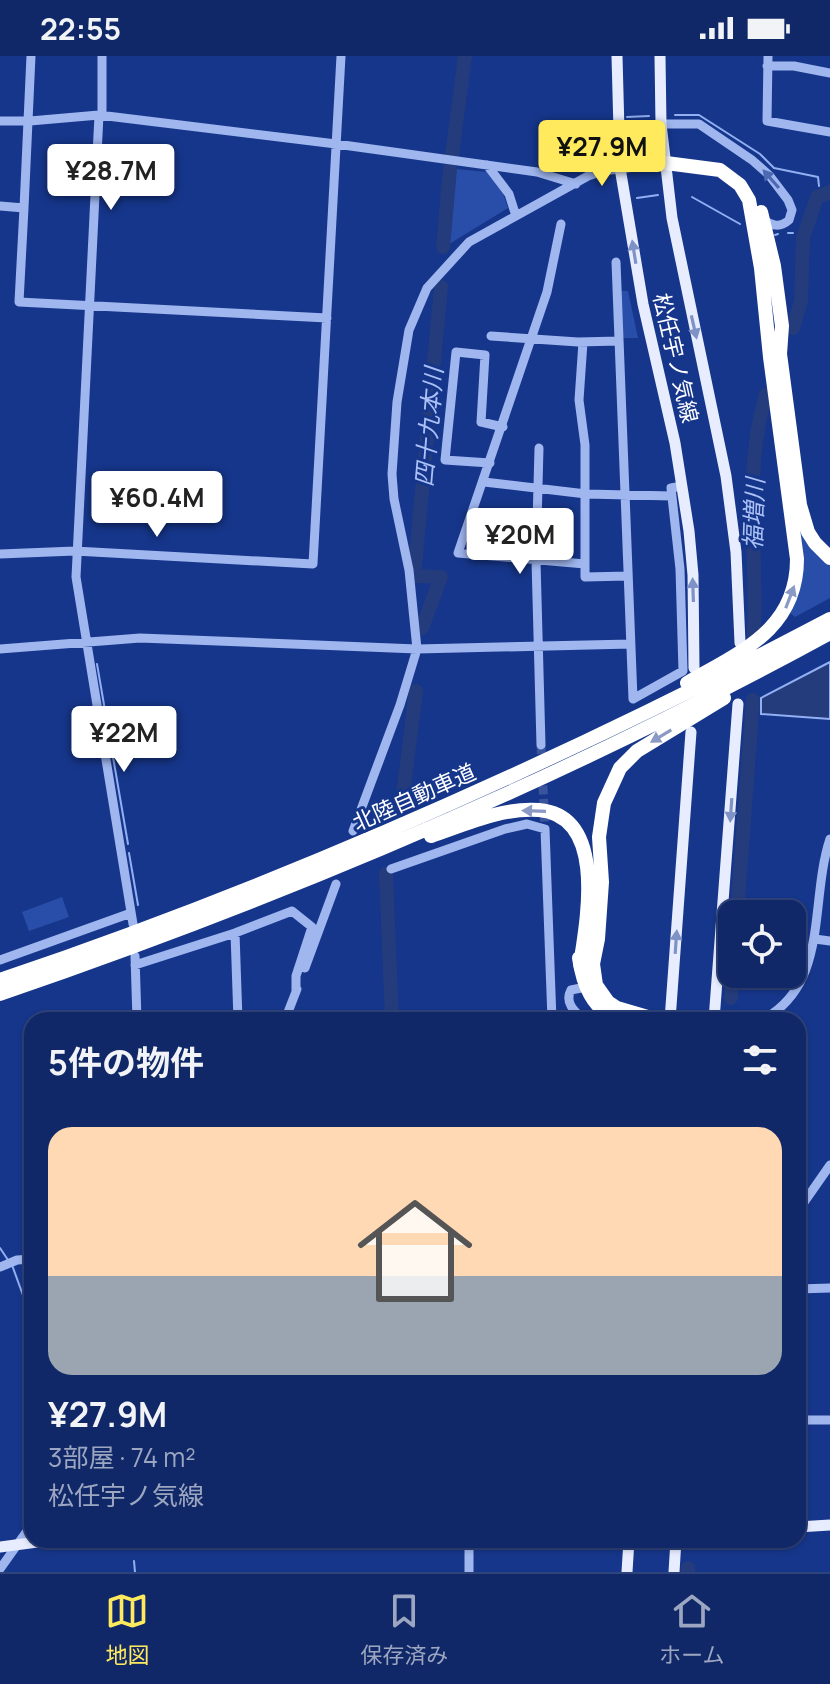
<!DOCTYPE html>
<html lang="ja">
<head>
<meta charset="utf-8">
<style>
  :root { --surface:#102868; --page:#19306e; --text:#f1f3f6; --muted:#9ca6c0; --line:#30447c; --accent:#ffea5d }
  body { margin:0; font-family:Manrope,"Noto Sans JP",sans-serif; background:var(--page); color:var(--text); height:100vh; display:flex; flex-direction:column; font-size:30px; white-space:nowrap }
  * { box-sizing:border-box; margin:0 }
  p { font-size:26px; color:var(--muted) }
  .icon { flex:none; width:44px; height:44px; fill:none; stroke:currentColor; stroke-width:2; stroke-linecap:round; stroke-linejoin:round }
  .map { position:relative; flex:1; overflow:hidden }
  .panel { position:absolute; left:24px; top:956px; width:782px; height:536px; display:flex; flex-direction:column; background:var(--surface); border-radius:24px; box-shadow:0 2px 6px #0004,0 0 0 2px var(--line) }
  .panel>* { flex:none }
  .buttons { position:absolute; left:718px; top:844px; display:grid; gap:16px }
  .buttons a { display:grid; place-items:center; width:88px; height:88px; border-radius:16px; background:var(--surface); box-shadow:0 2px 6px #0004,0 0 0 2px var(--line); font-size:40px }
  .price { position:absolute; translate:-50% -68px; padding:0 18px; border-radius:8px; background:#fff; color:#222; font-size:26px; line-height:52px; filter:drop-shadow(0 2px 4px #0008) }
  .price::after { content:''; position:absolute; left:50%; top:48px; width:24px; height:18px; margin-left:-12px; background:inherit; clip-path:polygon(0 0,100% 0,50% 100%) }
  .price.selected { background:var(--accent); color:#111 }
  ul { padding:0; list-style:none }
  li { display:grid; align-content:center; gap:16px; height:424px; padding:0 24px }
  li+li { border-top:2px solid var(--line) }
  li span { display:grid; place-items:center; height:248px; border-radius:24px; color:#555 }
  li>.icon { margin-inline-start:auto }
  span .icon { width:144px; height:144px; fill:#fffc; stroke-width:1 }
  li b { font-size:34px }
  h2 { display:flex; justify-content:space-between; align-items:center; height:96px; padding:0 24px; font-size:34px }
  .status { display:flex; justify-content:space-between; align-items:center; height:56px; padding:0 40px; background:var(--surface); direction:ltr }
  .status svg { height:22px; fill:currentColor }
  .tab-bar { display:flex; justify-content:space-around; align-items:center; height:112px; border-top:2px solid var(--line); background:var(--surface); font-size:22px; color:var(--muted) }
  .tab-bar a { display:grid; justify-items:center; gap:4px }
  .tab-bar .selected { color:var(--accent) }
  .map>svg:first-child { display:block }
  .green { fill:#294ea9 }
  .water { fill:#243c7c; stroke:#92aff2; stroke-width:2 }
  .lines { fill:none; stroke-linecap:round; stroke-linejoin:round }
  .stream { stroke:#92aff2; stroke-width:2 }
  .river { stroke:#243c7c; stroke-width:14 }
  .minor-tunnel { stroke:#39549c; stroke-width:9; stroke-dasharray:9 4.5; stroke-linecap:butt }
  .minor { stroke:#9fb6ef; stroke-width:9 }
  .major { stroke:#e7edff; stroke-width:11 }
  .highway { stroke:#fff; stroke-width:14 }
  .oneway { fill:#4d69b3 }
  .oneway2 { fill:#7e92c5 }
  .oneway3 { fill:#8a9ac5 }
  .labels { text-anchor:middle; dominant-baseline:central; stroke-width:6; stroke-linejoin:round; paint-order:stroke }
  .street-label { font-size:22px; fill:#fff; stroke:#16368b }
  .water-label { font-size:24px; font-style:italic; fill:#abc1f6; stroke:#16368b }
</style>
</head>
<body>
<div class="status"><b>22:55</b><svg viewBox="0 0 49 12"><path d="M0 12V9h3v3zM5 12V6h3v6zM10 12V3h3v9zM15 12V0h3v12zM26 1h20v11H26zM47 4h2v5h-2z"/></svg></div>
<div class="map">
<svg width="830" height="1516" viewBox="0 0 830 1516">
  <rect width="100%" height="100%" fill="#16368b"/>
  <path class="green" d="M 456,113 L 487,116 L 503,138 L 508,152 L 446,190 Z
    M 620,235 L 628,235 L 638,282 L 621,282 Z
    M 799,467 L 830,508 L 830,542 L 795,561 L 790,557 L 800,532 Z
    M 62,841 L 69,861 L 29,875 L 22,856 Z"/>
  <path class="water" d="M 830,606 L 830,663 L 761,658 L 761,642 Z"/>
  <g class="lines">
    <path class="stream" d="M 675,59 L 699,59 L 760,98 L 774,112 L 818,121 L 819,130
      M 627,61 L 649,60
      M 692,141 L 740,168
      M 817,141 L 819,136
      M 637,142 L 658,139
      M 788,177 L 793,177
      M 775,179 L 778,178
      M 802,179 L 804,180
      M 97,608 L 128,788
      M 129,797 L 138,849
      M 0,1192 L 8,1204
      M 12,1209 L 32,1264
      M 134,1505 L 135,1516"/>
    <path class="river" d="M 452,100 L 465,0
      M 443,191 L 450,113
      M 793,272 L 801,245 L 803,182 L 817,141 L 830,136
      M 415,510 L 441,231
      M 416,520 L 441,521 L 422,572
      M 754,578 C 758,499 742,416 766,339
      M 403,738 L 416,635
      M 386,818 L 392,964
      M 737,858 L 753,644
      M 731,942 L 733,918
      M 688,1516 L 688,1512"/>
    <path class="minor-tunnel" d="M 541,689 L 545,773"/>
    <path class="minor" d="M 768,0 L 767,65 L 830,76
      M 767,10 L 794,10 L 830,17
      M 99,59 L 76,521 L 133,868
      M 102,59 L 102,0
      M 0,65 L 30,65 L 99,59 L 336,88 L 537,116 L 576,128
      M 661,68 L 699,68 L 752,104 L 769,119 L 788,144 L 792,154 L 789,164 C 780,172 772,170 762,163
      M 487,109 L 509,138 L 516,160
      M 0,150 L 24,152 L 31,0
      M 24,152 L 19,246 L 327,262
      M 561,168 L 547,236 L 458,497 L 585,508
      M 616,206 L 633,643 L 683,615 L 680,513 L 671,432 L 682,430
      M 491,280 L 578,286 L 619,285
      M 583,286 L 579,344 L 585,389 L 585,521 L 628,520
      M 539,392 L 536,505 L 541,689
      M 490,407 L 445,404 L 456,296 L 485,299 L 481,366 L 503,371
      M 484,426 L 586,438 L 672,440
      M 0,498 L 75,495 L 313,508 L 341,0
      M 0,593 L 140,582 L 417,593 L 631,588
      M 353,775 L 400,649 L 417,593 L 409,514 L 394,443 L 392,418 L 397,346 L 409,274 L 427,232 L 469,186 L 588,120 L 603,115 L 666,107
      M 391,813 L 505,773 L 527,768 L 545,773 L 552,964
      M 235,877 L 238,964
      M 815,883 L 830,885
      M 135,900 L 137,964
      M 0,904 L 131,857
      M 135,909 L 235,877 L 292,855 L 312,871 L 296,920 L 296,936
      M 305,912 L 336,828
      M 185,962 L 185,964
      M 285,964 L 297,933
      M 584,964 C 575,956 564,947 571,934 L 586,931
      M 762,964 C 830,928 809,846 830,783
      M 798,1155 L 830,1109
      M 0,1211 L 17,1204 L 32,1203
      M 798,1233 L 830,1232
      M 798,1364 L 830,1364
      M 469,1484 L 469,1516
      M 0,1513 L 32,1468"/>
    <path class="major" d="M 617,0 L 620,112 L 643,248 L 675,387 L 689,475 L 693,519 L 694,612
      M 660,0 L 661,68 L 672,162 L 726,420 L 736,496 L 740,587
      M 670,964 L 691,676
      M 714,964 L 738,648
      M 798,1471 L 830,1469
      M 0,1491 L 52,1484
      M 627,1516 L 629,1484
      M 674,1516 L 676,1484"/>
    <path class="highway" d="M 666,107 L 720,114 L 740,129 L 749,144 L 761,212 L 770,301 L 797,503 C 797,574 740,596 687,627
      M 761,156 L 774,210 L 782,270 L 780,298 L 800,449 L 808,476 L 815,487 L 830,502
      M 431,780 C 464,769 503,751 539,754 C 607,760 587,864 580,909
      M 579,902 C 583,929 592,952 618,964
      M 0,924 C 287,827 562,704 830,563
      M 0,938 C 285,840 565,722 830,577
      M 658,964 L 617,952 L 608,946 L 596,929 L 593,908 L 598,883 L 602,826 L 599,781 L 604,747 L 620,712 L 637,695 L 724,642"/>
  </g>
  <defs><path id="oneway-solid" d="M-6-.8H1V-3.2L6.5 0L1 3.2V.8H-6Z" transform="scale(2)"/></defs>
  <use class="oneway" href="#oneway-solid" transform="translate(771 123) rotate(-131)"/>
  <g class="oneway2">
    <use href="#oneway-solid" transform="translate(634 196) rotate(-99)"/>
    <use href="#oneway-solid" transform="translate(694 271) rotate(77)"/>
    <use href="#oneway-solid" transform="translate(693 534) rotate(-92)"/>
    <use href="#oneway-solid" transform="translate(731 754) rotate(94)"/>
    <use href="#oneway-solid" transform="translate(676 886) rotate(-86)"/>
  </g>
  <g class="oneway3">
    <use href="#oneway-solid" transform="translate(790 541) rotate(-69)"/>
    <use href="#oneway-solid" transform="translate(661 680) rotate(149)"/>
    <use href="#oneway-solid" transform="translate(534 755) rotate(-178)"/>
  </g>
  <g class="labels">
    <g class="street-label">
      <text transform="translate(676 302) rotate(77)">松任宇ノ気線</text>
      <text transform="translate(414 741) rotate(-24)">北陸自動車道</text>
    </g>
    <g class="water-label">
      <text transform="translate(428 371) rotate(-85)">四十九本川</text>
      <text transform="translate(753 458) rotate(-88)">福増川</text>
    </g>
  </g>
</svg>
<div class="buttons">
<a><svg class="icon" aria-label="locate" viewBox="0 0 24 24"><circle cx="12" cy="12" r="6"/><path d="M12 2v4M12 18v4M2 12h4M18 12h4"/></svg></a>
</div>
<b class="price selected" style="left:602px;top:132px">¥27.9M</b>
<b class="price" style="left:111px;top:156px">¥28.7M</b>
<b class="price" style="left:157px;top:483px">¥60.4M</b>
<b class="price" style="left:520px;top:520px">¥20M</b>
<b class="price" style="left:124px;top:718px">¥22M</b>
<section class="panel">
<h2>5件の物件<svg class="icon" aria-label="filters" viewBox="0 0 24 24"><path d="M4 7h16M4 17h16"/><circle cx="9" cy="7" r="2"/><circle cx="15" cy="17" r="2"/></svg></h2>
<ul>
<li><span style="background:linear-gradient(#ffd9b3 60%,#9aa5b1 0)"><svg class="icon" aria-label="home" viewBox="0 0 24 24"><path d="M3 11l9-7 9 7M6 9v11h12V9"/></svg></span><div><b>¥27.9M</b><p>3部屋 · 74 m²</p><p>松任宇ノ気線</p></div></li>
</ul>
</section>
</div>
<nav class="tab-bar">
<a class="selected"><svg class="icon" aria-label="map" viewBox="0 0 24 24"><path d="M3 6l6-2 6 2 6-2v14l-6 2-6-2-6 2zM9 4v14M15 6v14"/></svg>地図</a>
<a><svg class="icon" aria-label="saved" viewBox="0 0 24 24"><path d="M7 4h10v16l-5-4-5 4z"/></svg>保存済み</a>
<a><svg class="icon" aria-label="home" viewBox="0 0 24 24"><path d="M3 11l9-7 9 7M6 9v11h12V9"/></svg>ホーム</a>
</nav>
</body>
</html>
